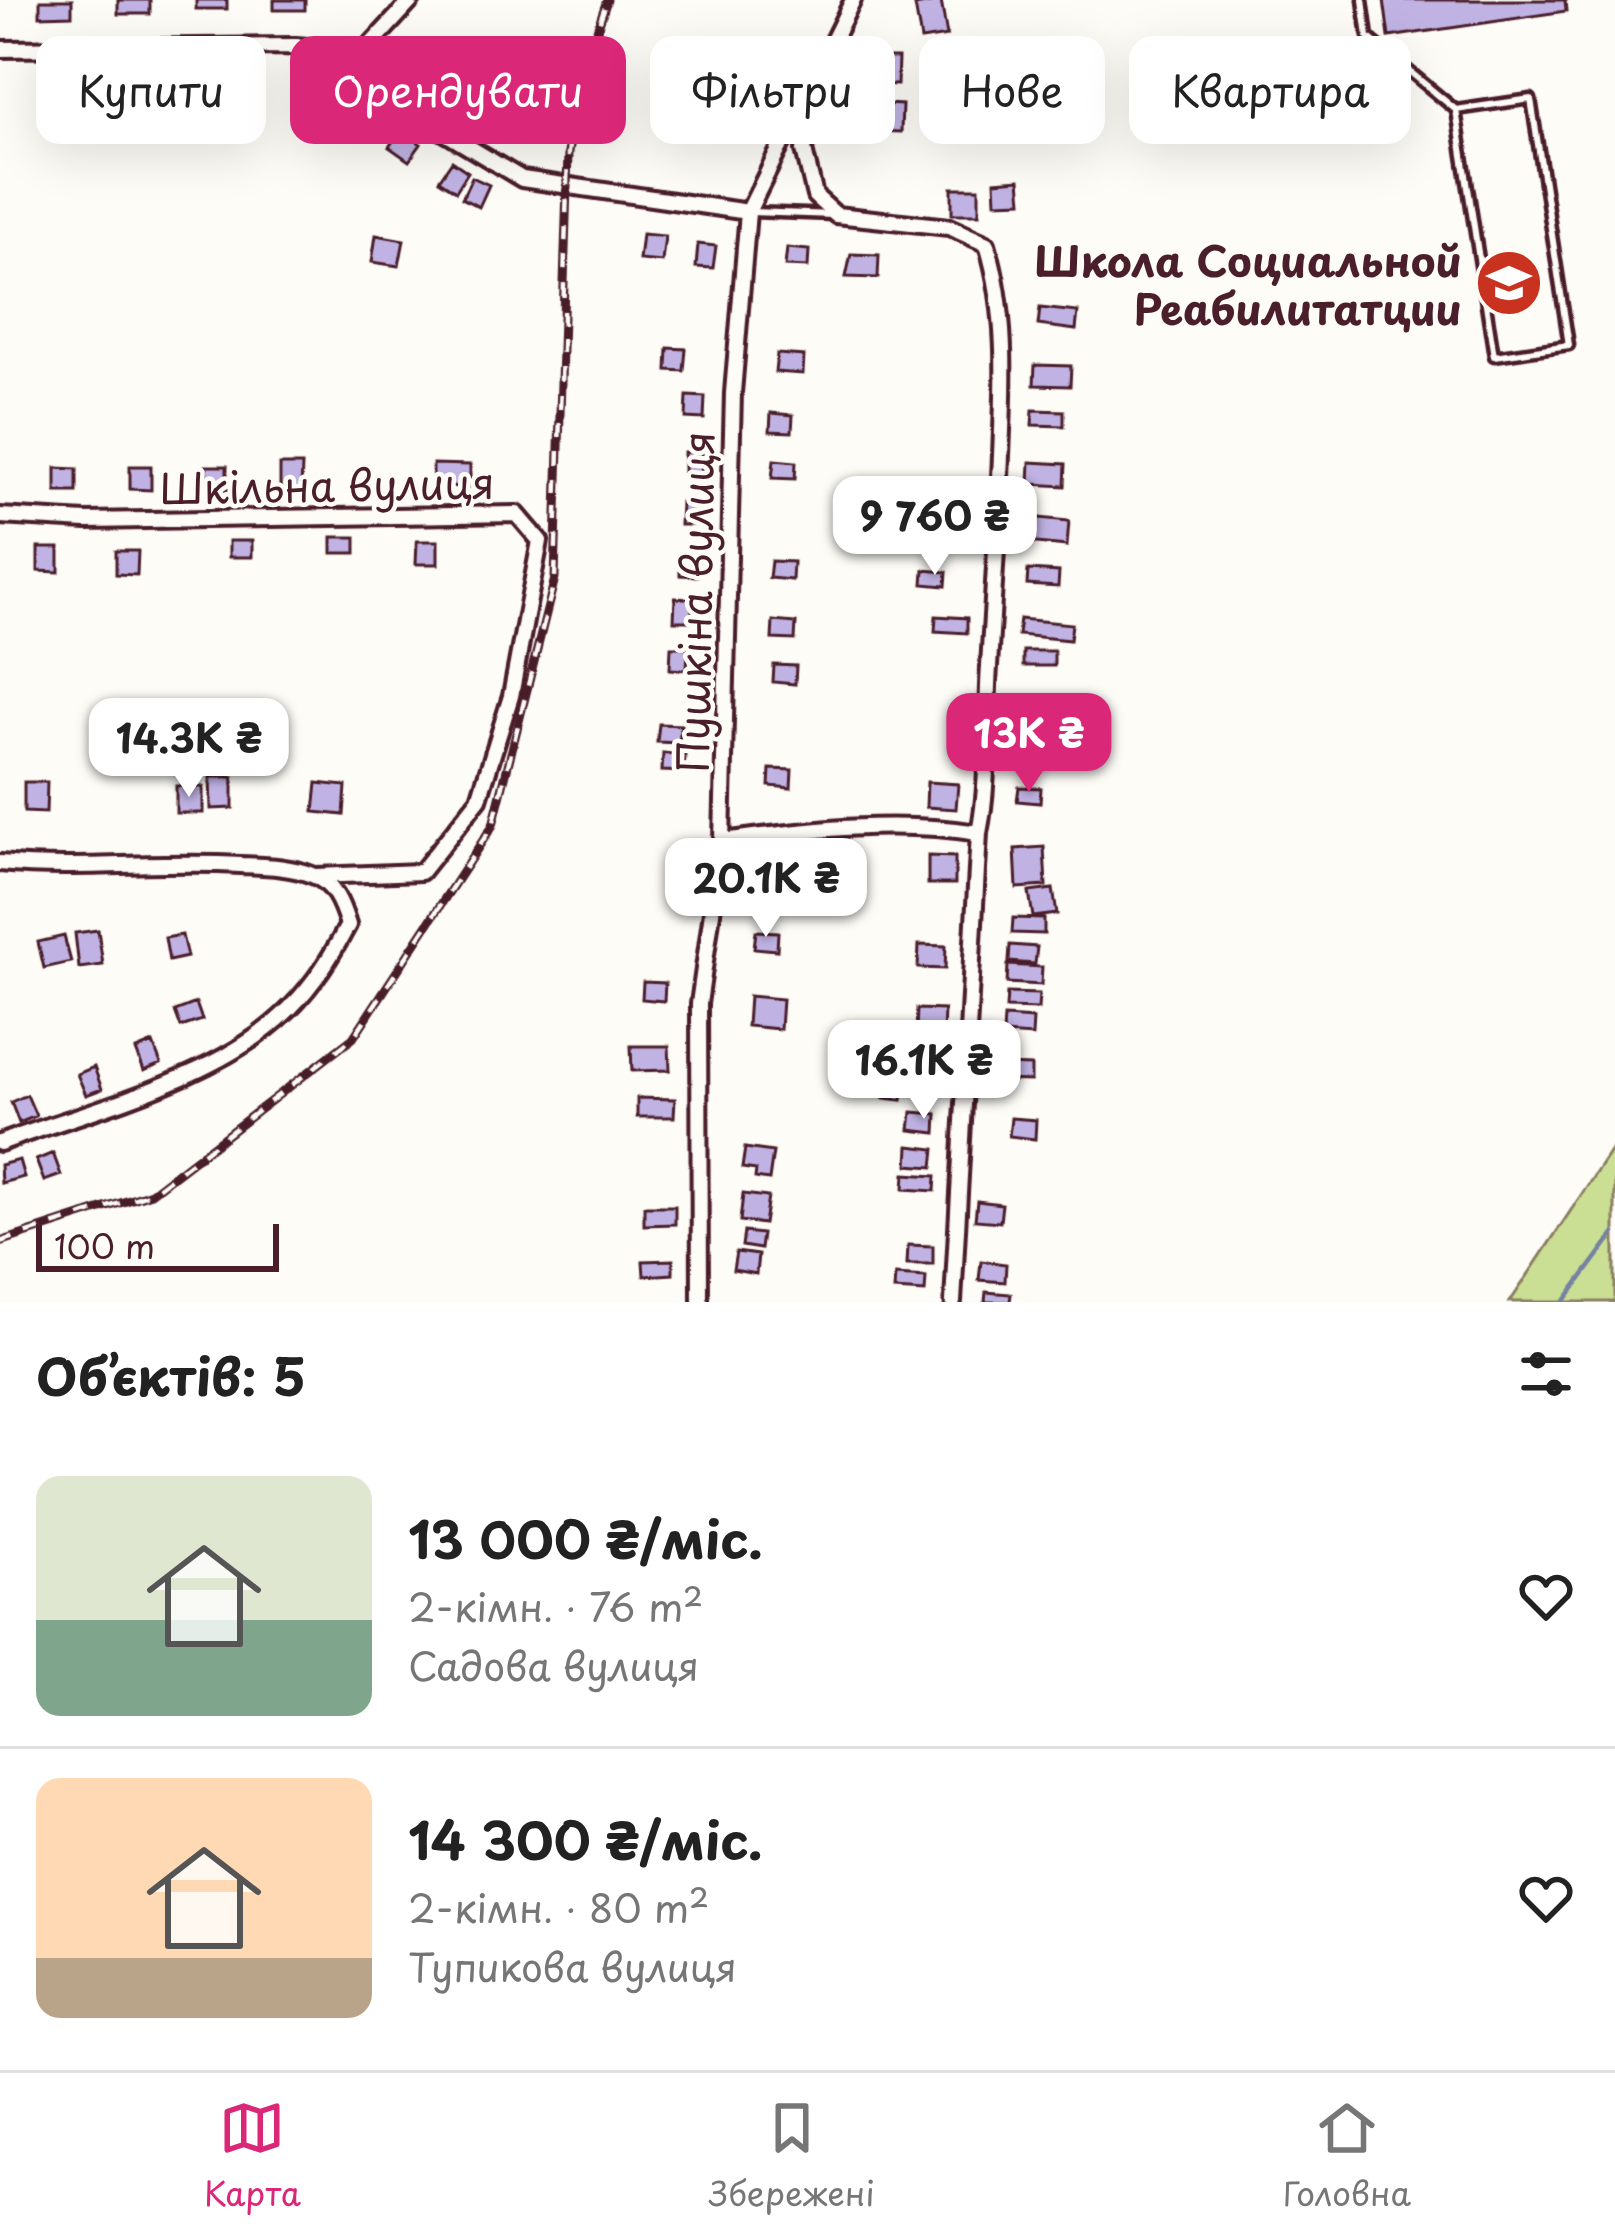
<!DOCTYPE html>
<html lang="uk">
<head>
<meta charset="utf-8">
<style>
  :root { --surface:#fff; --page:#f6f6f6; --text:#222; --muted:#767676; --line:#e0e0e0; --accent:#db2777 }
  body { margin:0; font-family:"Playpen Sans",sans-serif; background:var(--page); color:var(--text); height:100vh; display:flex; flex-direction:column; font-size:45px; white-space:nowrap }
  * { box-sizing:border-box; margin:0 }
  p { font-size:39px; color:var(--muted) }
  .icon { flex:none; width:66px; height:66px; fill:none; stroke:currentColor; stroke-width:2; stroke-linecap:round; stroke-linejoin:round }
  .map { position:relative; height:1302px; overflow:hidden }
  .details { display:flex; flex-direction:column; background:var(--surface); flex:1 }
  .details>* { flex:none }
  .guide { position:absolute; left:36px; top:36px; width:1545px; height:108px; display:flex; gap:24px }
  .scale { position:absolute; left:36px; bottom:30px; width:243px; box-sizing:border-box; padding-left:12px; border:6px solid #4a1f2b; border-top:0; font-size:33px; line-height:42px; white-space:nowrap; color:#4a1f2b; -webkit-text-stroke:9px #fdfcf7; paint-order:stroke }
  .price { position:absolute; translate:-50% -102px; padding:0 27px; border-radius:24px; background:#fff; color:#222; font-size:39px; line-height:78px; filter:drop-shadow(0 3px 6px #0008) }
  .price::after { content:''; position:absolute; left:50%; top:72px; width:36px; height:27px; margin-left:-18px; background:inherit; clip-path:polygon(0 0,100% 0,50% 100%) }
  .price.active { background:var(--accent); color:#fff }
  ul { padding:0; list-style:none }
  li { display:flex; align-items:center; gap:36px; height:300px; padding:0 36px }
  li+li { border-top:3px solid var(--line) }
  li span { display:grid; place-items:center; flex:none; width:336px; height:240px; border-radius:24px; color:#555 }
  li>.icon { margin-inline-start:auto }
  span .icon { width:144px; height:144px; fill:#fffc; stroke-width:1 }
  li b { font-size:51px }
  h2 { display:flex; justify-content:space-between; align-items:center; height:144px; padding:0 36px; font-size:51px }
  .chip { padding:0 42px; border-radius:24px; background:var(--surface); box-shadow:0 12px 48px #0002; font-size:42px; line-height:108px }
  .chip.active { background:var(--accent); color:#fff }
  .tab-bar { display:flex; justify-content:space-around; align-items:center; height:168px; border-top:3px solid var(--line); background:var(--surface); font-size:33px; color:var(--muted) }
  .tab-bar a { display:grid; justify-items:center; gap:6px }
  .tab-bar .active { color:var(--accent) }
  .map>svg:first-child { display:block }
  .green { fill:#cbdf94; stroke:#8a7f60; stroke-width:3 }
  .lines { fill:none; stroke-linecap:round; stroke-linejoin:round }
  .stream { stroke:#7582a0; stroke-width:4.5 }
  .building { fill:#c0b3e4; stroke:#4a1f2b; stroke-width:3 }
  .service-casing { stroke:#4a1f2b; stroke-width:15 }
  .minor-casing { stroke:#4a1f2b; stroke-width:22 }
  .service { stroke:#fdfcf7; stroke-width:6 }
  .minor { stroke:#fdfcf7; stroke-width:14 }
  .rail-casing { stroke:#4a1f2b; stroke-width:9 }
  .rail { stroke:#fdfcf7; stroke-width:4.5; stroke-dasharray:14; stroke-linecap:butt }
  .labels { text-anchor:middle; dominant-baseline:central; stroke-width:9; stroke-linejoin:round; paint-order:stroke }
  .poi-label { font-size:42px; font-weight:bold; fill:#4a1f2b; stroke:#fdfcf7; text-anchor:end }
  .street-label { font-size:42px; fill:#4a1f2b; stroke:#fdfcf7 }
</style>
</head>
<body>
<div class="map">
<svg width="1615" height="1302" viewBox="0 0 1615 1302">
  <rect width="100%" height="100%" fill="#fdfcf7"/>
  <filter id="ink" filterUnits="userSpaceOnUse"><feTurbulence type="fractalNoise" baseFrequency=".00833" numOctaves="2"/><feDisplacementMap in="SourceGraphic" scale="24" xChannelSelector="R" yChannelSelector="G"/><feConvolveMatrix kernelMatrix="1 2 1 2 8 2 1 2 1" color-interpolation-filters="sRGB"/></filter>
  <g filter="url(#ink)">
    <path class="green" d="M 1615,1144 L 1615,1302 L 1510,1302 Z"/>
    <g class="lines">
      <path class="stream" d="M 1564,1302 L 1615,1233"/>
    </g>
    <path class="building" d="M 40,0 L 72,0 L 72,15 L 40,16 Z
      M 118,0 L 150,0 L 150,14 L 118,14 Z
      M 196,0 L 227,0 L 227,9 L 196,9 Z
      M 274,0 L 305,0 L 305,10 L 274,10 Z
      M 1384,0 L 1565,0 L 1566,11 L 1389,37 Z
      M 941,1 L 947,36 L 921,40 L 915,6 Z
      M 864,58 L 898,58 L 897,85 L 863,84 Z
      M 49,96 L 81,96 L 81,128 L 50,128 Z
      M 245,97 L 245,121 L 214,121 L 213,98 Z
      M 179,98 L 209,98 L 209,125 L 190,124 L 190,112 L 179,112 Z
      M 151,99 L 152,125 L 122,126 L 121,100 Z
      M 867,103 L 902,105 L 901,132 L 875,131 L 875,121 L 866,121 Z
      M 401,130 L 421,144 L 409,161 L 389,147 Z
      M 452,161 L 468,172 L 456,191 L 439,180 Z
      M 472,177 L 489,185 L 479,207 L 462,198 Z
      M 1020,179 L 1022,201 L 996,202 L 995,181 Z
      M 952,188 L 979,188 L 979,214 L 952,214 Z
      M 642,234 L 665,236 L 662,262 L 639,260 Z
      M 376,235 L 404,240 L 399,266 L 372,262 Z
      M 698,244 L 716,246 L 713,268 L 696,267 Z
      M 787,248 L 809,250 L 808,267 L 785,266 Z
      M 851,254 L 879,255 L 878,278 L 846,277 Z
      M 1040,308 L 1078,312 L 1076,330 L 1038,325 Z
      M 668,348 L 686,349 L 684,371 L 667,370 Z
      M 777,354 L 804,356 L 803,374 L 775,372 Z
      M 1035,365 L 1071,366 L 1070,386 L 1034,385 Z
      M 687,396 L 705,397 L 704,419 L 686,418 Z
      M 1033,410 L 1064,411 L 1064,426 L 1032,425 Z
      M 771,413 L 793,415 L 792,432 L 770,431 Z
      M 684,452 L 702,453 L 701,475 L 684,475 Z
      M 774,460 L 796,462 L 795,479 L 772,478 Z
      M 1030,462 L 1066,464 L 1065,486 L 1029,484 Z
      M 433,464 L 470,465 L 470,487 L 433,486 Z
      M 280,465 L 302,465 L 301,489 L 280,489 Z
      M 130,466 L 151,466 L 151,490 L 130,489 Z
      M 206,466 L 227,466 L 227,490 L 206,490 Z
      M 56,468 L 77,469 L 77,492 L 56,492 Z
      M 907,494 L 930,495 L 929,510 L 906,509 Z
      M 681,502 L 698,503 L 697,525 L 680,525 Z
      M 1029,517 L 1069,521 L 1067,546 L 1026,542 Z
      M 332,537 L 356,537 L 356,553 L 332,553 Z
      M 229,541 L 252,541 L 252,557 L 229,557 Z
      M 417,541 L 438,541 L 438,564 L 416,564 Z
      M 38,548 L 59,548 L 59,572 L 38,571 Z
      M 116,551 L 138,551 L 137,575 L 116,574 Z
      M 680,553 L 698,553 L 697,576 L 680,575 Z
      M 771,561 L 793,562 L 792,580 L 769,578 Z
      M 924,570 L 947,572 L 946,586 L 923,584 Z
      M 1028,570 L 1059,572 L 1058,587 L 1027,585 Z
      M 675,598 L 692,599 L 692,621 L 674,621 Z
      M 936,616 L 967,618 L 967,633 L 935,631 Z
      M 1020,619 L 1072,624 L 1070,640 L 1018,635 Z
      M 773,621 L 796,623 L 795,640 L 772,639 Z
      M 671,647 L 688,647 L 687,670 L 670,669 Z
      M 1023,651 L 1054,651 L 1054,666 L 1023,666 Z
      M 774,665 L 796,666 L 795,684 L 773,682 Z
      M 659,724 L 681,725 L 679,743 L 657,742 Z
      M 663,753 L 685,755 L 684,772 L 662,771 Z
      M 770,769 L 792,770 L 791,788 L 769,786 Z
      M 210,777 L 233,777 L 233,808 L 211,809 Z
      M 24,782 L 47,782 L 46,813 L 24,812 Z
      M 927,782 L 958,784 L 956,809 L 926,807 Z
      M 317,783 L 346,786 L 344,815 L 314,812 Z
      M 176,786 L 203,787 L 203,813 L 176,813 Z
      M 1019,787 L 1041,788 L 1040,803 L 1017,801 Z
      M 1044,847 L 1046,886 L 1017,888 L 1015,849 Z
      M 928,856 L 955,857 L 955,884 L 928,884 Z
      M 769,869 L 795,872 L 791,910 L 765,907 Z
      M 1053,889 L 1057,914 L 1033,917 L 1029,892 Z
      M 1013,918 L 1044,919 L 1044,934 L 1012,933 Z
      M 98,930 L 103,965 L 79,968 L 75,933 Z
      M 756,931 L 778,932 L 777,950 L 754,948 Z
      M 182,935 L 187,957 L 169,961 L 165,938 Z
      M 64,936 L 71,962 L 44,968 L 38,942 Z
      M 919,945 L 946,946 L 945,969 L 918,968 Z
      M 1010,945 L 1037,947 L 1035,964 L 1009,962 Z
      M 1008,965 L 1042,967 L 1041,985 L 1007,983 Z
      M 643,982 L 665,983 L 664,1001 L 642,999 Z
      M 1007,993 L 1039,994 L 1038,1009 L 1006,1008 Z
      M 749,996 L 782,999 L 780,1029 L 747,1026 Z
      M 196,1003 L 202,1020 L 181,1027 L 175,1011 Z
      M 917,1009 L 944,1010 L 943,1034 L 916,1032 Z
      M 1004,1017 L 1033,1019 L 1032,1036 L 1003,1034 Z
      M 153,1043 L 161,1064 L 144,1071 L 136,1050 Z
      M 631,1046 L 669,1046 L 670,1070 L 632,1071 Z
      M 1000,1065 L 1031,1066 L 1031,1081 L 999,1080 Z
      M 94,1067 L 102,1089 L 86,1095 L 77,1074 Z
      M 887,1073 L 905,1075 L 902,1100 L 884,1098 Z
      M 27,1095 L 36,1116 L 19,1123 L 11,1102 Z
      M 637,1098 L 675,1099 L 674,1117 L 637,1117 Z
      M 912,1112 L 937,1114 L 936,1133 L 910,1130 Z
      M 1011,1118 L 1036,1120 L 1035,1139 L 1009,1136 Z
      M 909,1146 L 935,1149 L 933,1167 L 908,1165 Z
      M 745,1148 L 773,1152 L 769,1180 L 755,1178 L 756,1170 L 742,1168 Z
      M 53,1153 L 61,1175 L 44,1181 L 36,1160 Z
      M 19,1160 L 24,1177 L 1,1183 L 0,1165 Z
      M 905,1174 L 936,1176 L 935,1191 L 904,1189 Z
      M 743,1194 L 768,1197 L 764,1224 L 740,1221 Z
      M 977,1201 L 1002,1204 L 1000,1222 L 975,1220 Z
      M 644,1206 L 675,1206 L 675,1224 L 644,1225 Z
      M 744,1232 L 762,1234 L 760,1249 L 742,1246 Z
      M 908,1245 L 933,1246 L 933,1264 L 907,1264 Z
      M 736,1252 L 758,1255 L 756,1274 L 733,1270 Z
      M 673,1260 L 673,1274 L 644,1276 L 643,1261 Z
      M 981,1261 L 1006,1264 L 1005,1282 L 979,1280 Z
      M 895,1275 L 926,1277 L 925,1292 L 894,1290 Z
      M 986,1292 L 1011,1294 L 1010,1302 L 985,1302 Z"/>
    <g class="lines">
      <defs>
        <path id="service" d="M 1363,0 L 1368,37 L 1456,110
          M 1531,99 L 1569,345 L 1494,356 L 1456,110 Z
          M 751,212 L 834,215"/>
        <path id="minor" d="M 0,49 L 296,46 L 364,52 L 412,0
          M 364,52 L 372,80 L 422,119 L 522,179 L 748,212
          M 826,53 L 804,150 L 815,196 L 836,215 L 949,227 L 987,244 C 1008,314 1004,383 1001,455 C 998,526 993,596 989,667 C 985,722 990,779 979,833 L 953,1302
          M 0,516 L 86,521 L 517,514 L 540,541 L 511,696 L 479,799 L 421,872 L 316,876
          M 722,841 C 809,830 892,819 979,833
          M 0,863 C 80,871 160,860 240,865 C 263,866 290,866 312,875 C 334,883 342,905 348,925 C 332,955 315,983 290,1008 C 221,1079 91,1109 0,1143
          M 700,1302 L 699,1004 L 722,841 L 733,393 L 748,212 L 853,0"/>
      </defs>
      <use href="#service" class="service-casing"/>
      <use href="#minor" class="minor-casing"/>
      <use href="#service" class="service"/>
      <use href="#minor" class="minor"/>
      <defs>
        <path id="rail" d="M 0,1242 L 151,1193 L 353,1038 L 493,825 L 555,578 L 568,153 L 580,80 L 607,0"/>
      </defs>
      <use href="#rail" class="rail-casing"/>
      <use href="#rail" class="rail"/>
    </g>
  </g>
  <defs>
    <symbol id="university-disc" viewBox="-11 -11 22 22"><circle r="9.5" fill="#c8321e" stroke="#fdfcf7"/><path d="M0-5L7-2L0 1L-7-2ZM-4 1L0 2.5L4 1V4Q0 6-4 4Z" fill="#fff"/></symbol>
  </defs>
  <g fill-rule="evenodd">
    <use href="#university-disc" x="1471" y="245" width="76" height="76"/>
  </g>
  <g class="labels">
    <g class="poi-label">
      <text x="1462" y="259">Школа Социальной<tspan x="1462" dy="48">Реабилитатции</tspan></text>
    </g>
    <g class="street-label">
      <text transform="translate(327 484) rotate(-1)">Шкільна вулиця</text>
      <text transform="translate(694 602) rotate(-89)">Пушкіна вулиця</text>
    </g>
  </g>
</svg>
<div class="scale">100 m</div>
<b class="price" style="left:935px;top:578px">9 760 ₴</b>
<b class="price active" style="left:1029px;top:795px">13K ₴</b>
<b class="price" style="left:189px;top:800px">14.3K ₴</b>
<b class="price" style="left:766px;top:940px">20.1K ₴</b>
<b class="price" style="left:924px;top:1122px">16.1K ₴</b>
<div class="guide">
<a class="chip">Купити</a>
<a class="chip active">Орендувати</a>
<a class="chip">Фільтри</a>
<a class="chip">Нове</a>
<a class="chip">Квартира</a>
</div>
</div>
<section class="details">
<h2>Об’єктів: 5<svg class="icon" aria-label="filters" viewBox="0 0 24 24"><path d="M4 7h16M4 17h16"/><circle cx="9" cy="7" r="2"/><circle cx="15" cy="17" r="2"/></svg></h2>
<ul>
<li><span style="background:linear-gradient(#dfe7d0 60%,#7fa58c 0)"><svg class="icon" aria-label="home" viewBox="0 0 24 24"><path d="M3 11l9-7 9 7M6 9v11h12V9"/></svg></span><div><b>13 000 ₴/міс.</b><p>2-кімн. · 76 m²</p><p>Садова вулиця</p></div><svg class="icon" aria-label="heart" viewBox="0 0 24 24"><path d="M12 20l-8-8c-3-5 5-10 8-4 3-6 11-1 8 4z"/></svg></li>
<li><span style="background:linear-gradient(#ffd9b3 75%,#b9a48a 0)"><svg class="icon" aria-label="home" viewBox="0 0 24 24"><path d="M3 11l9-7 9 7M6 9v11h12V9"/></svg></span><div><b>14 300 ₴/міс.</b><p>2-кімн. · 80 m²</p><p>Тупикова вулиця</p></div><svg class="icon" aria-label="heart" viewBox="0 0 24 24"><path d="M12 20l-8-8c-3-5 5-10 8-4 3-6 11-1 8 4z"/></svg></li>
</ul>
</section>
<nav class="tab-bar">
<a class="active"><svg class="icon" aria-label="map" viewBox="0 0 24 24"><path d="M3 6l6-2 6 2 6-2v14l-6 2-6-2-6 2zM9 4v14M15 6v14"/></svg>Карта</a>
<a><svg class="icon" aria-label="saved" viewBox="0 0 24 24"><path d="M7 4h10v16l-5-4-5 4z"/></svg>Збережені</a>
<a><svg class="icon" aria-label="home" viewBox="0 0 24 24"><path d="M3 11l9-7 9 7M6 9v11h12V9"/></svg>Головна</a>
</nav>
</body>
</html>
